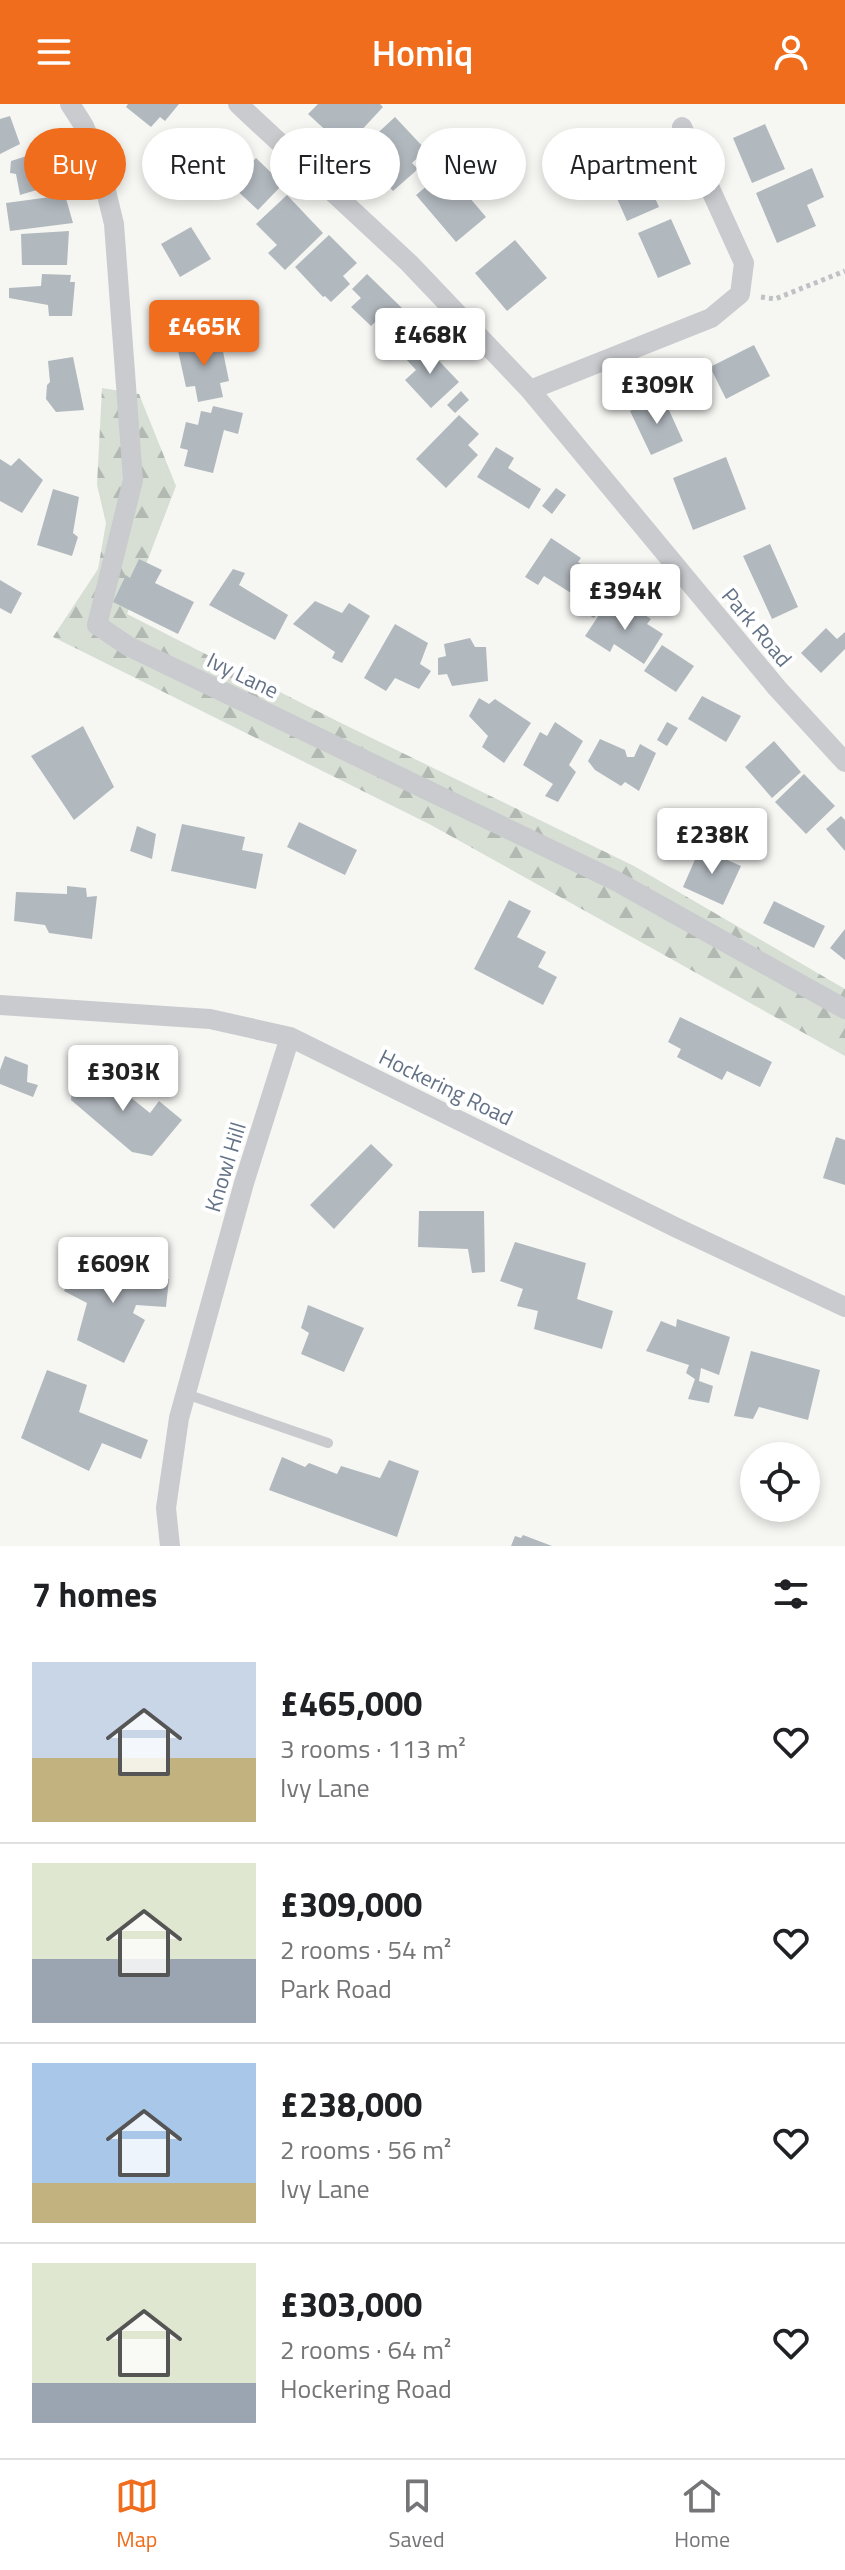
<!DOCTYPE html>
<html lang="en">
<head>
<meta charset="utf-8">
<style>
  :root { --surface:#fff; --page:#f6f6f6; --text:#202124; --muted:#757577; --line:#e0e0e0; --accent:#ef6d1c }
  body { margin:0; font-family:"Titillium Web",sans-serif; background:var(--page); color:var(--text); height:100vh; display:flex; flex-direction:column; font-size:30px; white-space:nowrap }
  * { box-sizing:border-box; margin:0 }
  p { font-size:26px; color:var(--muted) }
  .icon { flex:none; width:44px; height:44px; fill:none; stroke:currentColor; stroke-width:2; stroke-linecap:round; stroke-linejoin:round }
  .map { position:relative; height:1442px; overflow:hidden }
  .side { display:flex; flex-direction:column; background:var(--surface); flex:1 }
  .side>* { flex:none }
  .guide { position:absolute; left:24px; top:24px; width:798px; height:72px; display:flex; gap:16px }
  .fabs { position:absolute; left:740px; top:1338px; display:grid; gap:16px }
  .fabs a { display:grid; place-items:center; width:80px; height:80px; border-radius:50%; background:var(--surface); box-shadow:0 4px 12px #0003; font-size:40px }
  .price { position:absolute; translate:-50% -68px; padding:0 18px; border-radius:8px; background:#fff; color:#222; font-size:26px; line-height:52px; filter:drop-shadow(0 2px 4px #0008) }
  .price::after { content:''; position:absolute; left:50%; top:48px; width:24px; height:18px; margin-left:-12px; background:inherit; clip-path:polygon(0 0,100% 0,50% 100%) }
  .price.current { background:var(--accent); color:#fff }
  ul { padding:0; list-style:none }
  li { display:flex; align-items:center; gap:24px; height:200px; padding:0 32px }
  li+li { border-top:2px solid var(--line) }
  li span { display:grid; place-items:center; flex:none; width:224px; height:160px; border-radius:0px; color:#555 }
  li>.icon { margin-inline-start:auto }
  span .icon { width:96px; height:96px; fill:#fffc; stroke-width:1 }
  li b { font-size:34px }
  h2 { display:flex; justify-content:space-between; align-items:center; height:96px; padding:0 32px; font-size:34px }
  .tag { padding:0 28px; border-radius:36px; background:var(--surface); box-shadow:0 4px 12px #0003; font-size:28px; line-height:72px }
  .tag.current { background:var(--accent); color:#fff }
  header { display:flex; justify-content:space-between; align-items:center; height:104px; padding:0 32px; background:var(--accent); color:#fff; font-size:36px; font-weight:600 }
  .dock { display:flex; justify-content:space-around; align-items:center; height:112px; border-top:2px solid var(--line); background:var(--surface); font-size:22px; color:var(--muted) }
  .dock a { display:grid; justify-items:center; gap:4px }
  .dock .current { color:var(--accent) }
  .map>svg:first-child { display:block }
  .forest { fill:url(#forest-firs) }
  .building { fill:#b1b8be }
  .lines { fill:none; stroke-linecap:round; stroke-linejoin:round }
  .path { stroke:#c0c1c4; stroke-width:5; stroke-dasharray:4 4; stroke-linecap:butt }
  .service { stroke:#c9cbcf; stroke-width:10 }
  .minor { stroke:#c9cbcf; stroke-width:20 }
  .labels { text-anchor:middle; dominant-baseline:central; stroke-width:8; stroke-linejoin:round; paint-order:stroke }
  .street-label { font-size:22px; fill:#647287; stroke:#fff }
</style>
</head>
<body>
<header><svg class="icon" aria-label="menu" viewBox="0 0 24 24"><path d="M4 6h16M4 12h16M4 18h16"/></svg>Homiq<svg class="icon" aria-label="person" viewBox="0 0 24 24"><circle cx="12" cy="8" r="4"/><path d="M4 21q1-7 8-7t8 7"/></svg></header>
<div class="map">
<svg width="845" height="1442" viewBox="0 0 845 1442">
  <defs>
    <pattern id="forest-firs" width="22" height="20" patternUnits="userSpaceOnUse" patternTransform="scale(2)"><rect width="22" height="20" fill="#d7dfd4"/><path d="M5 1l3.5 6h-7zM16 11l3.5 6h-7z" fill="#b2b9b2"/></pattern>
  </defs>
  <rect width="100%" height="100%" fill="#f6f7f3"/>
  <path class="forest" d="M 102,284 L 139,290 L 176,382 L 127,510 L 337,617 L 634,762 L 845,885 L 845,952 L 431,721 L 53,533 L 98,465 L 106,419 L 97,381 Z"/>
  <path class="building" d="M 128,0 L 179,0 L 165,17 L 160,13 L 151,23 L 126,3 Z
    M 318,0 L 380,0 L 383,3 L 345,44 L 308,10 Z
    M 10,12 L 20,40 L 0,50 L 0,15 Z
    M 395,13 L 426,46 L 412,59 L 418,65 L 393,87 L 357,48 Z
    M 765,20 L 785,65 L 752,79 L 733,34 Z
    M 211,24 L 222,35 L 226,31 L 247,55 L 226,78 L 191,46 Z
    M 46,46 L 60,79 L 20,91 L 16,70 L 10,69 L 11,57 Z
    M 256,54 L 283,80 L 258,106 L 231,81 Z
    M 152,57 L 172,59 L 170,79 L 150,77 Z
    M 639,58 L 659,103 L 627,117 L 607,72 Z
    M 812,64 L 824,93 L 807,101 L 816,122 L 777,139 L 756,89 Z
    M 446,66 L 486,113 L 456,138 L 416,91 Z
    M 65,91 L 73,119 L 10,127 L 6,99 Z
    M 287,91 L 323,129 L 285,166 L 268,149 L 277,141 L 256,120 Z
    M 671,115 L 691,160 L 658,174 L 638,129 Z
    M 191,123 L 211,155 L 180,173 L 161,140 Z
    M 69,127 L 67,161 L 22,161 L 21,130 Z
    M 329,131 L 357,159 L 343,172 L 350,180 L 331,198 L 325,192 L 323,193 L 295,163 Z
    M 515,136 L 547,174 L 507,207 L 475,169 Z
    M 42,170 L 71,171 L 70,178 L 75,178 L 72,212 L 49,212 L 48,201 L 9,194 L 9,184 L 41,182 Z
    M 367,170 L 403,205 L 388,220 L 380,213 L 371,222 L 351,203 L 361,194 L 352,185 Z
    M 220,233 L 229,277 L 220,279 L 223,293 L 198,298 L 195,282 L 186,283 L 177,242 Z
    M 422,239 L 459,278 L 431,304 L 405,276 L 416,266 L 406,255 Z
    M 754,241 L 770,272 L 726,295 L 710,263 Z
    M 73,253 L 84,306 L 56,308 L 46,295 L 47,281 L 50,278 L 48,257 Z
    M 461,287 L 469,296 L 455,309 L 447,301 Z
    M 663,293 L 683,337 L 651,351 L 630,307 Z
    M 213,302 L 243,309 L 238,330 L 224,326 L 213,369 L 184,362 L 188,346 L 180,344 L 186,318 L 198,321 L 201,307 L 211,309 Z
    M 459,311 L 479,330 L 468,341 L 478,351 L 446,384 L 416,355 Z
    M 496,343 L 514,354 L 508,364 L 541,385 L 529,405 L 477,373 Z
    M 726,353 L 746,405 L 693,426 L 673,374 Z
    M 19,354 L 43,376 L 22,409 L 0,397 L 0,355 L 11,362 Z
    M 556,384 L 566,391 L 552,410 L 542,402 Z
    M 53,385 L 79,393 L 73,429 L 78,433 L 72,452 L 37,441 Z
    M 551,434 L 581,454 L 578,458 L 614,482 L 594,514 L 575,502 L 579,494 L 544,472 L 538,481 L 525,473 Z
    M 770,440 L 798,503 L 772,515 L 743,452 Z
    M 139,455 L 162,466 L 155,479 L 194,498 L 178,530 L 113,498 L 126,471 L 130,474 Z
    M 233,465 L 245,469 L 239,481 L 288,511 L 275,536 L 209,501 Z
    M 0,476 L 22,489 L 11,510 L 0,504 Z
    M 315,497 L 342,509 L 349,499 L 370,512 L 342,559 L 332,554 L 335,548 L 293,520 Z
    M 623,497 L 651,515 L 647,520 L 663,530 L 644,560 L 614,540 L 610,548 L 585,532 L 603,505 L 614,511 Z
    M 395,520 L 428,539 L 420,560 L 431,567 L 419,585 L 395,574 L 386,587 L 364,574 Z
    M 826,524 L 837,535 L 845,528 L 845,545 L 821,569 L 801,549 Z
    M 470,534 L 475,543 L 486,543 L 488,577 L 452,582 L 447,570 L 438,571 L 438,554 L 446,552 L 444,540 Z
    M 662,541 L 694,562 L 676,588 L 644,567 Z
    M 702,592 L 741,612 L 726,638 L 688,615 Z
    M 479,594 L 489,600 L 495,595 L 531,619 L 504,659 L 482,643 L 488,632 L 469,612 Z
    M 555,618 L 583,637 L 569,661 L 576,668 L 558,698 L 545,692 L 553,680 L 523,661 L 540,628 L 547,632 Z
    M 667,618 L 678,624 L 667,642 L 657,636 Z
    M 83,622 L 114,683 L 74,716 L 31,652 Z
    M 600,635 L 625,646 L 627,653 L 634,653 L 640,640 L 656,649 L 639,687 L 625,678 L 621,682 L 595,666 L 588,657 Z
    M 774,637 L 801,668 L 772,694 L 745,663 Z
    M 804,670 L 835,702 L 806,730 L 775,698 Z
    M 841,712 L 845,716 L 845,747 L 826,725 Z
    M 299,718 L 357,746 L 345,771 L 287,743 Z
    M 182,720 L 245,733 L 242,746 L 263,750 L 256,785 L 171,767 Z
    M 693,721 L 705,729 L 688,752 L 676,743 Z
    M 137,722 L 156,730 L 152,755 L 130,747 Z
    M 700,744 L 741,762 L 723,801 L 683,783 Z
    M 67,782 L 86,784 L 87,793 L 97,792 L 92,835 L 49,829 L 45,821 L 14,817 L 16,788 L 67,790 Z
    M 509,796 L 531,807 L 517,833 L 546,848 L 538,863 L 557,873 L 543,901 L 474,865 Z
    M 774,797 L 825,822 L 814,844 L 763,819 Z
    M 845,825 L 845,856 L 830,844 Z
    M 680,913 L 772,958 L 760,983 L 727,967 L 722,976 L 677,953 L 681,945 L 668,938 Z
    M 5,952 L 28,961 L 27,978 L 38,981 L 33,993 L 0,980 L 0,966 Z
    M 89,960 L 150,1009 L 159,997 L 182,1016 L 152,1052 L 132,1048 L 71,996 L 73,978 Z
    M 836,1033 L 845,1036 L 845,1081 L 823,1074 Z
    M 371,1040 L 393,1061 L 334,1125 L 310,1101 Z
    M 419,1107 L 484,1107 L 485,1168 L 472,1169 L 468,1145 L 418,1143 Z
    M 515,1138 L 586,1159 L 577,1195 L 613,1207 L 602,1245 L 534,1225 L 538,1207 L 517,1202 L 523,1185 L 500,1177 Z
    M 79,1152 L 142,1175 L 169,1175 L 166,1203 L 136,1201 L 133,1209 L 145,1216 L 124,1259 L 77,1236 L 87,1199 L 64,1187 Z
    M 308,1201 L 364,1224 L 344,1268 L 301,1250 L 309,1229 L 301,1224 Z
    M 677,1215 L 730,1233 L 719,1271 L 701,1264 L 699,1277 L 713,1282 L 709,1299 L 688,1295 L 695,1275 L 686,1269 L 689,1261 L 646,1247 L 661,1217 L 676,1223 Z
    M 751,1247 L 820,1266 L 808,1316 L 759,1303 L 753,1315 L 734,1312 Z
    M 47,1266 L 87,1281 L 79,1308 L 148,1336 L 141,1355 L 102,1339 L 89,1367 L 21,1334 Z
    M 282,1353 L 305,1363 L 309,1359 L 337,1370 L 341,1362 L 380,1374 L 389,1356 L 419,1367 L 397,1433 L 269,1386 Z
    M 523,1431 L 552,1442 L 511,1442 L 515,1432 L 521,1434 Z"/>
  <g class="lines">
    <path class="path" d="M 761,193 L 775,195 L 845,167"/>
    <path class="service" d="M 186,1290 L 328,1339"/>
    <path class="minor" d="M 70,0 L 84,22 L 99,58 L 114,120 L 133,376 L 97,521 L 128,542 L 616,777 L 845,905
      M 238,0 L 409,159 L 530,286 L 777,584 L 845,658
      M 530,286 L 711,214 L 740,190 L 744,159 L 682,23
      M 0,901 L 210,915 L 290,933 L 677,1124 L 845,1203
      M 170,1442 L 166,1404 L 179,1314 L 244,1079 L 290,933"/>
  </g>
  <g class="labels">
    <g class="street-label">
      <text transform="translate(757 523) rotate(50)">Park Road</text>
      <text transform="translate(243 571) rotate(26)">Ivy Lane</text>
      <text transform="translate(446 983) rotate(26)">Hockering Road</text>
      <text transform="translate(225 1063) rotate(-73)">Knowl Hill</text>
    </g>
  </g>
</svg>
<div class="fabs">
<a><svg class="icon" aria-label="locate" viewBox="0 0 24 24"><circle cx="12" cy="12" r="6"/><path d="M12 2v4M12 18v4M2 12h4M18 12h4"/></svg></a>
</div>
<b class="price current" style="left:204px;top:264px">£465K</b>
<b class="price" style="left:430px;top:272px">£468K</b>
<b class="price" style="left:657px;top:322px">£309K</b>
<b class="price" style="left:625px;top:528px">£394K</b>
<b class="price" style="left:712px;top:772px">£238K</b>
<b class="price" style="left:123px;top:1009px">£303K</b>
<b class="price" style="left:113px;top:1201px">£609K</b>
<div class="guide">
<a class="tag current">Buy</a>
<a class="tag">Rent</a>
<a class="tag">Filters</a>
<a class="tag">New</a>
<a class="tag">Apartment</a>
</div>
</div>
<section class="side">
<h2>7 homes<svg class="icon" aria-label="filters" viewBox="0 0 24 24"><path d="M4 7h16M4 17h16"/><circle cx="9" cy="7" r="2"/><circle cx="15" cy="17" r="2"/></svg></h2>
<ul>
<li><span style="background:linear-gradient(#c9d6e8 60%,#c2b280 0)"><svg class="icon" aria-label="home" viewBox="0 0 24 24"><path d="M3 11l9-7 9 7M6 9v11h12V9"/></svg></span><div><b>£465,000</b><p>3 rooms · 113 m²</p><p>Ivy Lane</p></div><svg class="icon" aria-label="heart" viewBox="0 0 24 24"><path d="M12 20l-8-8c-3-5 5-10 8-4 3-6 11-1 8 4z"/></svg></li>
<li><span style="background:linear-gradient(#dfe7d0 60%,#9aa5b1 0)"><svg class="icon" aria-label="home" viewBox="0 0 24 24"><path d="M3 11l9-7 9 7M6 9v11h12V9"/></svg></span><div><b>£309,000</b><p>2 rooms · 54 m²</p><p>Park Road</p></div><svg class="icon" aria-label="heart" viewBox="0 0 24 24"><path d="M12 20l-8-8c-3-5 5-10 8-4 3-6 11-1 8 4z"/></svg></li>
<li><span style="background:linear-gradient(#a9c7e8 75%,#c2b280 0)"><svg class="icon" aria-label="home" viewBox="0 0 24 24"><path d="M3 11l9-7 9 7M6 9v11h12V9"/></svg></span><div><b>£238,000</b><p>2 rooms · 56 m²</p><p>Ivy Lane</p></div><svg class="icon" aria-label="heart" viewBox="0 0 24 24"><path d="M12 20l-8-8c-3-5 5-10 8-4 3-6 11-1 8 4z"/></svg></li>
<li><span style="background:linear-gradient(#dfe7d0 75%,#9aa5b1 0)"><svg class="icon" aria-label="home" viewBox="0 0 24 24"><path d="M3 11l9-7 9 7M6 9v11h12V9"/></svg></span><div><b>£303,000</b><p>2 rooms · 64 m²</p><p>Hockering Road</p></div><svg class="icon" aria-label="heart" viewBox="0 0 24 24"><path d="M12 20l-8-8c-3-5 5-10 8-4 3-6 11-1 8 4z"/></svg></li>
</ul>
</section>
<nav class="dock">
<a class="current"><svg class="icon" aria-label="map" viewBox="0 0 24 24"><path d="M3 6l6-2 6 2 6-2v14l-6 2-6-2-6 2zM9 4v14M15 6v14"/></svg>Map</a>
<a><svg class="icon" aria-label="saved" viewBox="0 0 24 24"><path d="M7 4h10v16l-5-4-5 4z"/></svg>Saved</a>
<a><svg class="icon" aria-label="home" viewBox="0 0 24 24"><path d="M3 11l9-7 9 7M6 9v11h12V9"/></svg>Home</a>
</nav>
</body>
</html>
